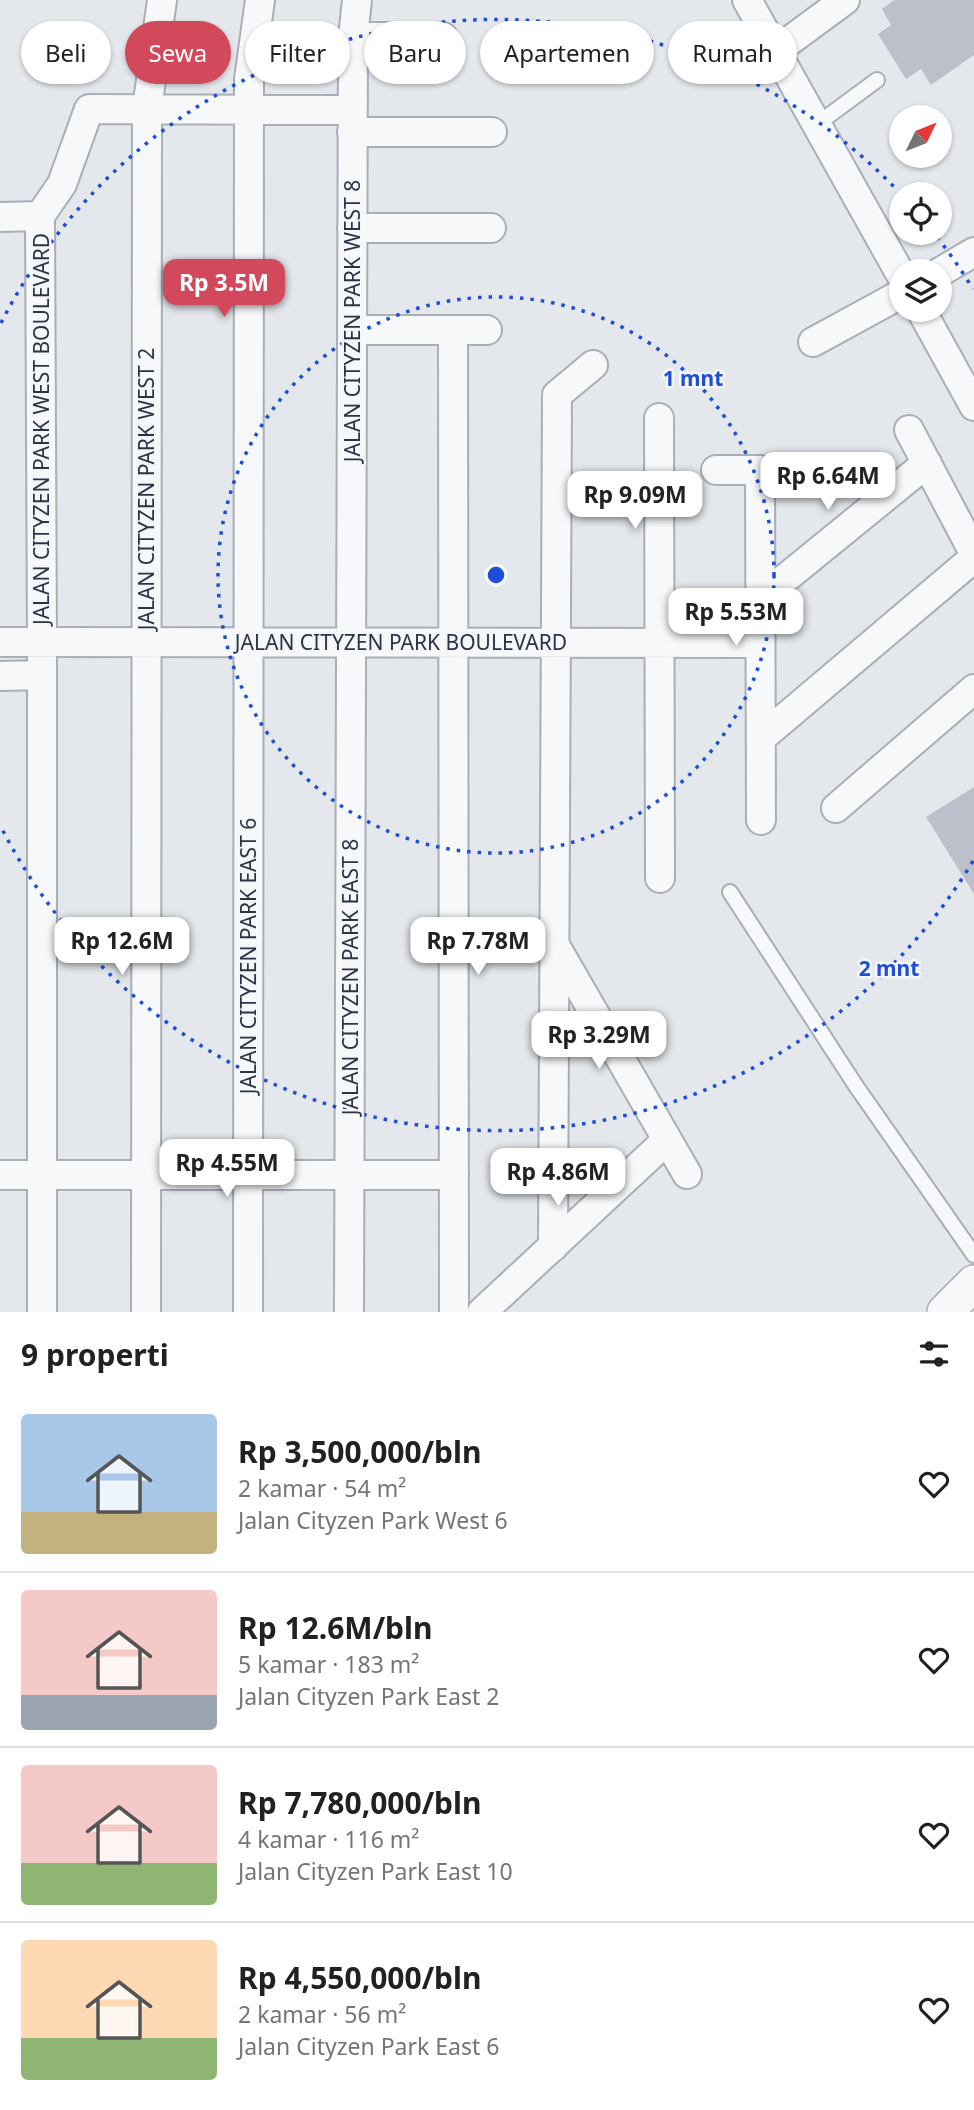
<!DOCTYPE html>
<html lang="id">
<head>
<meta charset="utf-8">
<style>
  :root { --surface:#fff; --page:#f6f6f6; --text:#202124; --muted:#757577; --line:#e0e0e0; --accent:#d1495b }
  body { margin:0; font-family:"Noto Sans",sans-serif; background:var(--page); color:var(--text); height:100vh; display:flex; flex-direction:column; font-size:26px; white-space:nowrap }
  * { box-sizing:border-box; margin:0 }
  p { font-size:23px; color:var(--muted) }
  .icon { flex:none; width:38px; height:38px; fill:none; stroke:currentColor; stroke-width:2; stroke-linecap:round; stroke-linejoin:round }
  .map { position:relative; height:1312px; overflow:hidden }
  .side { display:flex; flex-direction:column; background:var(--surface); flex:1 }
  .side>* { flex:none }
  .banner { position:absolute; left:21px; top:21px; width:933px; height:63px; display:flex; gap:14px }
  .needle { width:46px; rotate:47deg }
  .tools { position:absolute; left:889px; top:105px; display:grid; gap:14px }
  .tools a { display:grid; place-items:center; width:63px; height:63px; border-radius:50%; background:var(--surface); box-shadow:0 2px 5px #0004; font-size:35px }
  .price { position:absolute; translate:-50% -60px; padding:0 16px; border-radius:14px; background:#fff; color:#222; font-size:23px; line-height:46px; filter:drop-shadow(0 2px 4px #0008) }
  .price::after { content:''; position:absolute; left:50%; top:42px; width:21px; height:16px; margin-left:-10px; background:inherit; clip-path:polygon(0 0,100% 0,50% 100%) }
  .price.current { background:var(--accent); color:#fff }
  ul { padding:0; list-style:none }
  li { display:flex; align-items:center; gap:21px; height:175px; padding:0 21px }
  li+li { border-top:2px solid var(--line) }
  li span { display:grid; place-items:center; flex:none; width:196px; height:140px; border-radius:7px; color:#555 }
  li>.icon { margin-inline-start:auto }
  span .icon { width:84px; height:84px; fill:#fffc; stroke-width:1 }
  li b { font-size:30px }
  h2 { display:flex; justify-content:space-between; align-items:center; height:84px; padding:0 21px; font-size:30px }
  .pill { padding:0 24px; border-radius:32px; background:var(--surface); box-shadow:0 2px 5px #0004; font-size:24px; line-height:63px }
  .pill.current { background:var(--accent); color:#fff }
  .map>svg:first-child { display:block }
  .building { fill:#bbc0ca }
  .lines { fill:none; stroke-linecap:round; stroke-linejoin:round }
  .service-casing { stroke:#a9aeb7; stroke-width:18 }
  .minor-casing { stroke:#a9aeb7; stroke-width:32 }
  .tertiary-casing { stroke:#a9aeb7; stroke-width:38 }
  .service { stroke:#f7f8fa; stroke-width:14 }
  .minor { stroke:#f7f8fa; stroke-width:28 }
  .tertiary { stroke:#f7f8fa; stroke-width:35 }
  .ring { fill:none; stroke:#1d4ed8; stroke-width:3.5; stroke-dasharray:3.5 7 }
  .labels { text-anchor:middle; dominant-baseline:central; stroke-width:5; stroke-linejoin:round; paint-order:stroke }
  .street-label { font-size:21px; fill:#2b3445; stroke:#f4f6f9 }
  .centre { fill:#1d4ed8; stroke:#f4f6f9; stroke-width:3.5 }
  .ring-label { font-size:21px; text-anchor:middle; font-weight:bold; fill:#1d4ed8; stroke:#f4f6f9; stroke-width:5; stroke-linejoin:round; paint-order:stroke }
</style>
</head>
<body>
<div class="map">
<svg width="974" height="1312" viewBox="0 0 974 1312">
  <rect width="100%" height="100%" fill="#e4e7ec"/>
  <path class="building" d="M 894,0 L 974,0 L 974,55 L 931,85 L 921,69 L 906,79 L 878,34 L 891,25 L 882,9 Z
    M 974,787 L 974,894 L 926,817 Z"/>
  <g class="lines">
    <defs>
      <path id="service" d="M 816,125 L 877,80
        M 730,892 L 856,1086 L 974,1255"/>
      <path id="minor" d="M 747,0 L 901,275
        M 353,37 L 443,37
        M 777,50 L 845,0
        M 352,132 L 492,132
        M 40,216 L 42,642 L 42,1312
        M 40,216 L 62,184 L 89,109 L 352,110
        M 0,217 L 40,216
        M 352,228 L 491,228
        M 940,272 L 974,252
        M 921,310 L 974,406
        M 352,330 L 487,330
        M 453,330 L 454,1312
        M 813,342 L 901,294
        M 659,418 L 660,878
        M 909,430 L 974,553
        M 716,470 L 760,470 L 761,820
        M 760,599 L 927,463
        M 0,642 L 760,643
        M 0,676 L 42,675
        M 761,738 L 974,558
        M 836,808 L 974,689
        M 556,947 L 687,1174
        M 0,1175 L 454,1175
        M 553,1247 L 557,395 L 593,365
        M 146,1312 L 147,109 L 162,0
        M 248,1312 L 249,79 L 260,0
        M 349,1312 L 353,37 L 357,0
        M 482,1312 L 667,1140"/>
      <path id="tertiary" d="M 945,1312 L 974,1283"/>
    </defs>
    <use href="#service" class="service-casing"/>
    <use href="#minor" class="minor-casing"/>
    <use href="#tertiary" class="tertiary-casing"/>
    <use href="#service" class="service"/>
    <use href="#minor" class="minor"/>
    <use href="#tertiary" class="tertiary"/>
  </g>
  <g class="ring">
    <circle cx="496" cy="575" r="278"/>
    <path d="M973 861A556 556 0 0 1 1 827M1 323A556 556 0 0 1 899 192M937 237A556 556 0 0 1 973 289"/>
  </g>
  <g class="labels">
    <g class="street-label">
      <text transform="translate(352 321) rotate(-90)">JALAN CITYZEN PARK WEST 8</text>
      <text transform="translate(41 429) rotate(-90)">JALAN CITYZEN PARK WEST BOULEVARD</text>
      <text transform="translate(146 489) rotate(-90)">JALAN CITYZEN PARK WEST 2</text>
      <text x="401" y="642">JALAN CITYZEN PARK BOULEVARD</text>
      <text transform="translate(248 956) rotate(-90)">JALAN CITYZEN PARK EAST 6</text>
      <text transform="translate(350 977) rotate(-90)">JALAN CITYZEN PARK EAST 8</text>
    </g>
  </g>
  <circle cx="496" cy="575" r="10" class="centre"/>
  <g class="ring-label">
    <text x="693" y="386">1 mnt</text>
    <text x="889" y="976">2 mnt</text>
  </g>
</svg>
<div class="tools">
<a><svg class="needle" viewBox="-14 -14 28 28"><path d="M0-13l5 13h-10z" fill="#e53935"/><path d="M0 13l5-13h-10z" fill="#757577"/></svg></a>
<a><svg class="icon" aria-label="locate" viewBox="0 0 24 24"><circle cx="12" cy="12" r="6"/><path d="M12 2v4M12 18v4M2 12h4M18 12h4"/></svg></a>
<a><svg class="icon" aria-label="layers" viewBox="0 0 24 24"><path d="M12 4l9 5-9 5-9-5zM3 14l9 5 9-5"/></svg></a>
</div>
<b class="price current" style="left:224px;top:319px">Rp 3.5M</b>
<b class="price" style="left:828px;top:512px">Rp 6.64M</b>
<b class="price" style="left:635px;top:531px">Rp 9.09M</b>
<b class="price" style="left:736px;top:648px">Rp 5.53M</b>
<b class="price" style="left:122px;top:977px">Rp 12.6M</b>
<b class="price" style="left:478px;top:977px">Rp 7.78M</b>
<b class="price" style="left:599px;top:1071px">Rp 3.29M</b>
<b class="price" style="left:227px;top:1199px">Rp 4.55M</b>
<b class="price" style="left:558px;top:1208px">Rp 4.86M</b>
<div class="banner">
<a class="pill">Beli</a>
<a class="pill current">Sewa</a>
<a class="pill">Filter</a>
<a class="pill">Baru</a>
<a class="pill">Apartemen</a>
<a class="pill">Rumah</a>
</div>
</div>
<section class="side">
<h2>9 properti<svg class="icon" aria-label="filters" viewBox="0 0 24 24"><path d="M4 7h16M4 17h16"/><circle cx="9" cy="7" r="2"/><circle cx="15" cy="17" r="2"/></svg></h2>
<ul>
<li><span style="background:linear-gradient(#a9c7e8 70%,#c2b280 0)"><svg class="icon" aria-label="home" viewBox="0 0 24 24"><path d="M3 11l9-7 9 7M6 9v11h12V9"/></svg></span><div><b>Rp 3,500,000/bln</b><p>2 kamar · 54 m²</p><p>Jalan Cityzen Park West 6</p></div><svg class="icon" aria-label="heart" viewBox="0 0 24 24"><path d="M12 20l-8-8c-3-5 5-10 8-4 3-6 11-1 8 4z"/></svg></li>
<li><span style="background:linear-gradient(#f6c9c9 75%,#9aa5b1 0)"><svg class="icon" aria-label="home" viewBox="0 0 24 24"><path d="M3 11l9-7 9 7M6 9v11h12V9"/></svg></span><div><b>Rp 12.6M/bln</b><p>5 kamar · 183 m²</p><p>Jalan Cityzen Park East 2</p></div><svg class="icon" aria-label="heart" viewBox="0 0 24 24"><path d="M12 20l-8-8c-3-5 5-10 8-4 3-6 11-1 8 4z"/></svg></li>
<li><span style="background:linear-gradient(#f6c9c9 70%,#8fb573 0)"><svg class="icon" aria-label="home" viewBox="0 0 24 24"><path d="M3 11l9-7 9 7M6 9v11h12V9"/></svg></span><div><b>Rp 7,780,000/bln</b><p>4 kamar · 116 m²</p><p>Jalan Cityzen Park East 10</p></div><svg class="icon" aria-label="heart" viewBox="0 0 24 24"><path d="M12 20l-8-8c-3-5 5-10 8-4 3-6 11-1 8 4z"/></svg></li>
<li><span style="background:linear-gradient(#ffd9b3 70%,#8fb573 0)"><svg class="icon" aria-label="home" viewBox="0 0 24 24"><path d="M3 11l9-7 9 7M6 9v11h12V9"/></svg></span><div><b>Rp 4,550,000/bln</b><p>2 kamar · 56 m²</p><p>Jalan Cityzen Park East 6</p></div><svg class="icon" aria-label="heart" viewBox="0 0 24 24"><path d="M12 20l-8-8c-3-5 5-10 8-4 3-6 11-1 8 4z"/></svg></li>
</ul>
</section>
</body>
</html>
